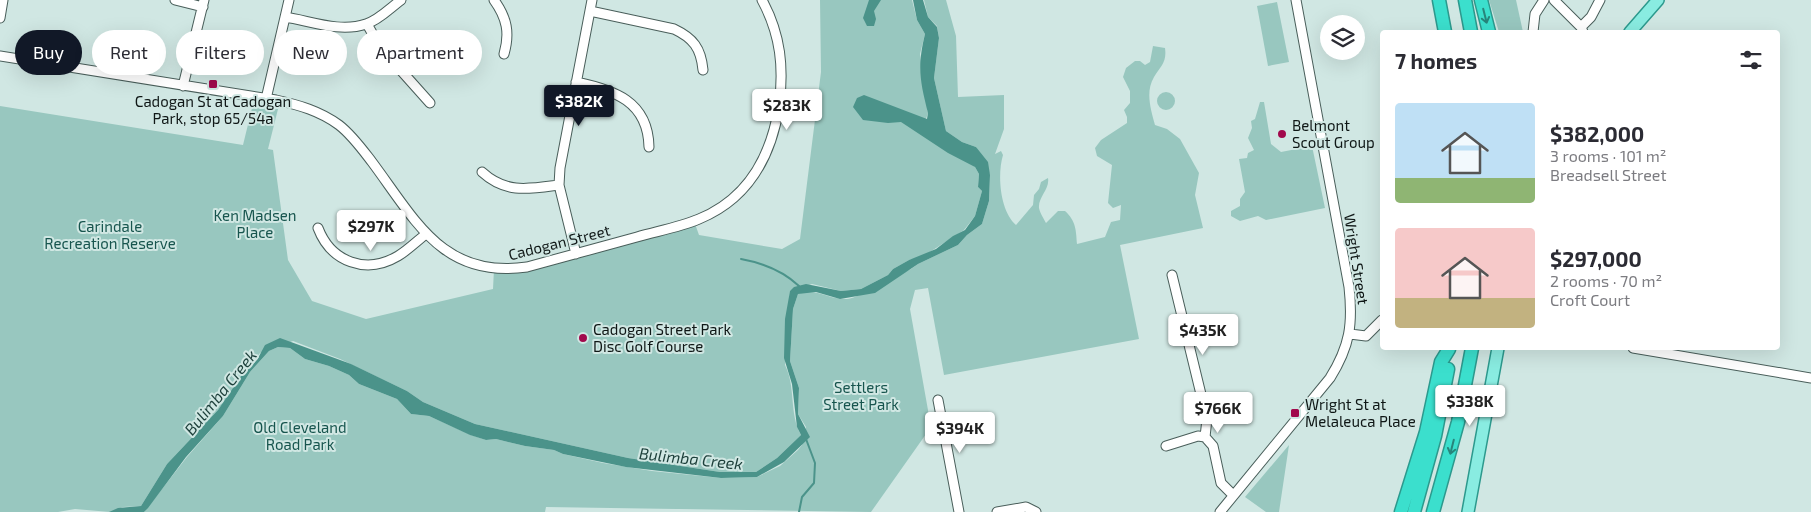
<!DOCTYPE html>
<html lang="en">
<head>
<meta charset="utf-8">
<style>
  :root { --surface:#fff; --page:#f7f7f7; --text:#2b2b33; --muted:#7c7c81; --accent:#111827 }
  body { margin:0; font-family:"Exo 2",sans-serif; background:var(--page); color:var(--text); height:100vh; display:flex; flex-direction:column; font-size:19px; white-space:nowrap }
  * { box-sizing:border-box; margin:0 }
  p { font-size:16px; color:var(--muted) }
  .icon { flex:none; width:28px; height:28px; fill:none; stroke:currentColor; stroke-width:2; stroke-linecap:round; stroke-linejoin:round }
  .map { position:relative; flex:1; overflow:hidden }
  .drawer { position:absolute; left:1380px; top:30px; width:400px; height:320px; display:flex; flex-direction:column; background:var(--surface); border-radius:5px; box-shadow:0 5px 20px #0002 }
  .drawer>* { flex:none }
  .banner { position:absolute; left:15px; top:30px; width:475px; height:45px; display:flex; gap:10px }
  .fabs { position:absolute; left:1320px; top:15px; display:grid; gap:10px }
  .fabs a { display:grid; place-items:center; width:45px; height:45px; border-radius:50%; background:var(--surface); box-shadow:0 5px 20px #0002; font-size:25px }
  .price { position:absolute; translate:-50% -42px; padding:0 11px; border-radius:5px; background:#fff; color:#222; font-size:16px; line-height:32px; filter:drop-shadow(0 1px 2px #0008) }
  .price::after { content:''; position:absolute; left:50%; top:30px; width:15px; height:11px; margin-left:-8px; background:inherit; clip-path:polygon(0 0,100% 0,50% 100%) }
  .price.selected { background:var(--accent); color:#fff }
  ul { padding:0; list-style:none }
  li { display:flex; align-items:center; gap:15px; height:125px; padding:0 15px }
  li span { display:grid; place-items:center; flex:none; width:140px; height:100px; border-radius:5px; color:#555 }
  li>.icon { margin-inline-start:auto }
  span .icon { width:60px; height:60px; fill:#fffc; stroke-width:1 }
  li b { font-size:21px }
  h2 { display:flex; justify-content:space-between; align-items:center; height:60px; padding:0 15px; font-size:21px }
  .pill { padding:0 18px; border-radius:22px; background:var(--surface); box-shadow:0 5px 20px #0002; font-size:18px; line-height:45px }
  .pill.selected { background:var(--accent); color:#fff }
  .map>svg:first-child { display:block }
  .green { fill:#98c7bf }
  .water { fill:#4b938a }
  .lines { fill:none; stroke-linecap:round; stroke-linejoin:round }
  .stream { stroke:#4b938a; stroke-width:2 }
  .minor-casing { stroke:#495e5a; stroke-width:11 }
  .major-casing { stroke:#2c998d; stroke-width:14 }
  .highway-casing { stroke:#2c998d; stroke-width:15 }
  .minor { stroke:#fff; stroke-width:9 }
  .major { stroke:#89ece1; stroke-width:11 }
  .highway { stroke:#3bdfcd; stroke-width:12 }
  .oneway { stroke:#27857b }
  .poi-dot { fill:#a1094c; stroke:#d0e7e3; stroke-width:2 }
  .labels { text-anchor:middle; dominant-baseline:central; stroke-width:4; stroke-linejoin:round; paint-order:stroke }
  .poi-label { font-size:15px; fill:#0f1716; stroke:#d0e7e3; text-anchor:start }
  .park-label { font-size:15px; fill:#17554e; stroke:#d0e7e3 }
  .street-label { font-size:15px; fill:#0f1716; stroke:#d0e7e3 }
  .water-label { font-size:16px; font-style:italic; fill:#1c3f3a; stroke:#d0e7e3 }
</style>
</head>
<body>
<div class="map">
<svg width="1811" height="512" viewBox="0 0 1811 512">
  <rect width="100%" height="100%" fill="#d0e7e3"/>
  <path class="green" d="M 820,0 L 912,0 L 917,20 L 925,34 L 920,54 L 928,113 L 926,119 L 975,167 L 979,174 L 978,187 L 982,191 L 975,216 L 964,230 L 922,257 L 909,260 L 893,269 L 888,275 L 861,289 L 841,291 L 812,284 L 790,291 L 785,365 C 796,387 789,414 801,435 L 777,458 L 756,472 L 720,472 L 628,458 L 475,424 L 423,402 L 407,391 L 340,359 L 293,341 L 260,353 L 218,410 L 167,464 L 141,506 L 123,507 L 110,512 L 75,509 L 58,512 L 0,512 L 0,106 L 243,145 L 253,104 L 278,109 L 268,149 L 273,150 L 288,260 L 312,301 L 366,319 L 493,289 L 494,269 L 504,270 L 694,221 L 699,235 L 782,249 L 800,239 L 821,72 Z
    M 924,0 L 946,0 L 956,36 L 958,97 L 1004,95 L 1004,129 L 995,154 L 1001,151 L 1003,155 C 997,175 1000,211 1016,225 L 1033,205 L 1034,195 L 1039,189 L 1041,182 L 1048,178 C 1050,189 1038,197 1039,208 C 1040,213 1044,219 1046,223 L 1058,211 L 1065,211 C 1076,221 1076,230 1077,244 L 1105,237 L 1111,222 L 1120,220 L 1121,205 L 1113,208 L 1108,203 L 1112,165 L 1097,156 L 1095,148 L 1101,140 L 1127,123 L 1127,117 L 1124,110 L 1130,103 L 1130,91 L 1123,77 L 1126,68 L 1135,61 L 1140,61 L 1145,65 L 1150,62 L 1153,46 L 1165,48 C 1167,62 1161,66 1154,77 C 1145,92 1151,110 1155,125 L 1167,129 L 1180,139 L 1199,173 L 1195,195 L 1203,228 L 1120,245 L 1139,339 L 944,375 L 928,288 L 915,290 L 910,309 L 931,427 L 871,512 L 546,507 L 545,512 L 144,512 L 187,457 L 223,416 L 250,372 L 269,351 L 278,347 L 290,348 L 305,359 L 329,366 L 349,375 L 359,384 L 397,399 L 411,414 L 429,416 L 471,435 L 486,440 L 496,439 L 525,446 L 554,450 L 563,454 L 603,463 L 652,471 L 721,478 L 757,477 L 780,466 L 798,450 L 802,445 L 806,427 L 798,414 L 799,388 L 790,361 L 793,309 L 798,294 C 815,287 830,300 847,299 C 862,297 896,276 911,269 L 918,264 L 958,245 L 967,235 L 982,224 L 989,201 L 990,175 L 976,147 L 962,142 L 946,131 L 934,78 L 939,38 L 937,26 L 928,17 Z
    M 1489,0 L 1516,0 L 1523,32 L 1499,32 Z
    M 1277,2 L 1289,62 L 1268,66 L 1257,6 Z
    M1157 101a9 9 0 1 1 18 0a9 9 0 1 1-18 0Z
    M 1260,102 L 1264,102 L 1271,144 L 1281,152 L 1312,146 L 1325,208 L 1266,220 L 1258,216 L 1240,221 L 1231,216 L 1231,211 L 1240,206 L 1240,199 L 1245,192 L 1239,159 L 1247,158 L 1248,153 L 1254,150 L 1248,138 L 1252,128 L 1251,121 L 1255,119 Z
    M 1289,445 L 1279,512 L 1266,512 L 1245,497 Z"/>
  <path class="water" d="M 869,0 L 881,0 L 874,11 L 876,19 L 874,26 L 867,26 L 863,18 Z
    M 913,0 L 923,0 L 928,17 L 937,27 L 939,38 L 934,78 L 946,131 L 962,142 L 976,147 L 988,162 L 990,175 L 989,201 L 982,224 L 967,235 L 958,245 L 918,264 L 875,293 L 840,299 L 816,292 L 798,294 L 793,309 L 790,361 L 799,388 L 798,414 L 810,437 L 784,462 L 757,477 L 721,478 L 626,467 L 563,454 L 554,450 L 525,446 L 496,439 L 486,440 L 470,435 L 429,416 L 411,414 L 397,399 L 359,384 L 349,375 L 329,366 L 305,359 L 290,348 L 278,347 L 269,351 L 250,372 L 223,416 L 186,457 L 148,508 L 144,512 L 109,512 L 118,508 L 141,506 L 167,464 L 218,410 L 244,372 L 257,360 L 265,345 L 280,338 L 351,364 L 407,391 L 423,402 L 475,424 L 628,458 L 720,472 L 756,472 L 777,458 L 801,435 L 797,427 L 792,384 L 784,358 L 785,319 L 790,291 L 794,287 L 806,284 L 841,291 L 861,289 L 888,275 L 893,269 L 909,260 L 936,249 L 953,236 L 965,230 L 975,216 L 982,191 L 978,187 L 979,174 L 975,167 L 948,153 L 901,122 L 888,123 L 863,120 L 853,107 L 857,98 L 864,95 L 927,119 L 928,113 C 920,81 917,67 925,34 L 917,20 Z"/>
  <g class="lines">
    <path class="stream" d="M 741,259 C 763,263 783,271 799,286
      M 799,512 L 802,497 L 814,483 L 815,463 L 806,439"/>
    <defs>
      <path id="minor" d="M 175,0 L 203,7
        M 494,0 C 507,18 510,33 504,54
        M 1554,0 L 1581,27 L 1583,32
        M 590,11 L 674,29 C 693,38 701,48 703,70
        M 285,17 C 311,21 340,33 366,24 C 379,20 390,8 401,0
        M 0,18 L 3,0
        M 367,24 L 380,47 L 430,103
        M 1581,27 L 1591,17 L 1600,0
        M 1533,32 L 1535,14 L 1544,0
        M 0,56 L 276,100 C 299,105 320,111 339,125 C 352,135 362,149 372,162 C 416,221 443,279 527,267 C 564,257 600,247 637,237 C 658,231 680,227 699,219 C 748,199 771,156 779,107 C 784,68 781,35 762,0
        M 576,82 C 614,90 648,101 649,147
        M 183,86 L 204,0
        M 266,99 L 289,0
        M 482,172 C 506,194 529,189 559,185
        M 318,228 C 331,262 366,275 398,256 C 408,250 417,241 426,234
        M 576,254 L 559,185 L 560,168 L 592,0
        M 1172,275 L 1207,419 L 1205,437
        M 1350,334 L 1366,336 L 1382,320
        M 1633,348 L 1811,378
        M 938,400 L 959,512
        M 1166,446 L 1198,436 L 1205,437 L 1213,446 L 1221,483 L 1233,495
        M 997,512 L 1026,507 L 1036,512
        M 1220,512 L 1330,378 C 1350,346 1353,324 1349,287 L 1296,0"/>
      <path id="major" d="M 1630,32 L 1658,0
        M 1468,512 L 1498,348"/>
      <path id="highway" d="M 1439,0 L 1445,32
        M 1465,0 L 1471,32
        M 1481,0 L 1489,32
        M 1401,512 L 1426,432 L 1441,362 L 1449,349
        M 1414,512 L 1435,436 L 1448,369
        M 1433,512 L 1458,422 L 1472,348"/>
    </defs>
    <use href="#minor" class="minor-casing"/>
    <use href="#major" class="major-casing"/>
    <use href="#highway" class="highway-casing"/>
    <use href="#minor" class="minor"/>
    <use href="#major" class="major"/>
    <use href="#highway" class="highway"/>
  </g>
  <defs><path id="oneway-shaft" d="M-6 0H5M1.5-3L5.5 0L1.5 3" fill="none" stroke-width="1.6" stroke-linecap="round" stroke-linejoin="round" transform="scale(1.25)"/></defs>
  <g class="oneway">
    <use href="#oneway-shaft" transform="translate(1485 16) rotate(76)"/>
    <use href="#oneway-shaft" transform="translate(1452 447) rotate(104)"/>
  </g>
  <g class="poi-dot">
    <rect x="208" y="79" width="10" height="10" rx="2.5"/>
    <circle cx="1282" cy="134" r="5"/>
    <circle cx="583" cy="338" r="5"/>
    <rect x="1290" y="408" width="10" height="10" rx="2.5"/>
  </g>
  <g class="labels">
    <g class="poi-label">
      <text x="213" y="101" text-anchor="middle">Cadogan St at Cadogan<tspan x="213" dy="17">Park, stop 65/54a</tspan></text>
      <text x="1292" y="125">Belmont<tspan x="1292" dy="17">Scout Group</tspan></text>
      <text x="593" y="329">Cadogan Street Park<tspan x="593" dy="17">Disc Golf Course</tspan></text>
      <text x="1305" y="404">Wright St at<tspan x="1305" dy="17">Melaleuca Place</tspan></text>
    </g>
    <g class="park-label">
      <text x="255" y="215">Ken Madsen<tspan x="255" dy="17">Place</tspan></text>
      <text x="110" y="226">Carindale<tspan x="110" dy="17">Recreation Reserve</tspan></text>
      <text x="861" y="387">Settlers<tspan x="861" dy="17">Street Park</tspan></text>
      <text x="300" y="427">Old Cleveland<tspan x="300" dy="17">Road Park</tspan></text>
    </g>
    <g class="street-label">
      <text transform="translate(559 242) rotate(-14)">Cadogan Street</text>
      <text transform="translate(1357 259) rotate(81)">Wright Street</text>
    </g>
    <g class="water-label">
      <text transform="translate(220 392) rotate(-51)">Bulimba Creek</text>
      <text transform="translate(691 458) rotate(6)">Bulimba Creek</text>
    </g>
  </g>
</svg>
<div class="fabs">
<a><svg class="icon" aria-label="layers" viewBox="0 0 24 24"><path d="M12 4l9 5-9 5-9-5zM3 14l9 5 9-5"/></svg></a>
</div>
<b class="price selected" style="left:579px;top:127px">$382K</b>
<b class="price" style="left:787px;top:131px">$283K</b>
<b class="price" style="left:371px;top:252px">$297K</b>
<b class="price" style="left:1203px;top:356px">$435K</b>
<b class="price" style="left:1470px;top:427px">$338K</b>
<b class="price" style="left:1218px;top:434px">$766K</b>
<b class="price" style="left:960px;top:454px">$394K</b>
<div class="banner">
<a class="pill selected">Buy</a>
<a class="pill">Rent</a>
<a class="pill">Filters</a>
<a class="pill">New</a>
<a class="pill">Apartment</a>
</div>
<section class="drawer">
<h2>7 homes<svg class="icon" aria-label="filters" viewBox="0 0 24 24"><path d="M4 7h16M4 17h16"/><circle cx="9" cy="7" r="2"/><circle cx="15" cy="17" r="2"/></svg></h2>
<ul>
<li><span style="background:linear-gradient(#bfe0f5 75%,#8fb573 0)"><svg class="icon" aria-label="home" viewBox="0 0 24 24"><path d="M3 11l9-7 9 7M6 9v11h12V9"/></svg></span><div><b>$382,000</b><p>3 rooms · 101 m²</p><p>Breadsell Street</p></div></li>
<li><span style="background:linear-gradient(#f6c9c9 70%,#c2b280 0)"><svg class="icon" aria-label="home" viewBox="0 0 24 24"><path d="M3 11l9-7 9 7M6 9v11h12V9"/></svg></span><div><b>$297,000</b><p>2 rooms · 70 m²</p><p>Croft Court</p></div></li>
</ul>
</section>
</div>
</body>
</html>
